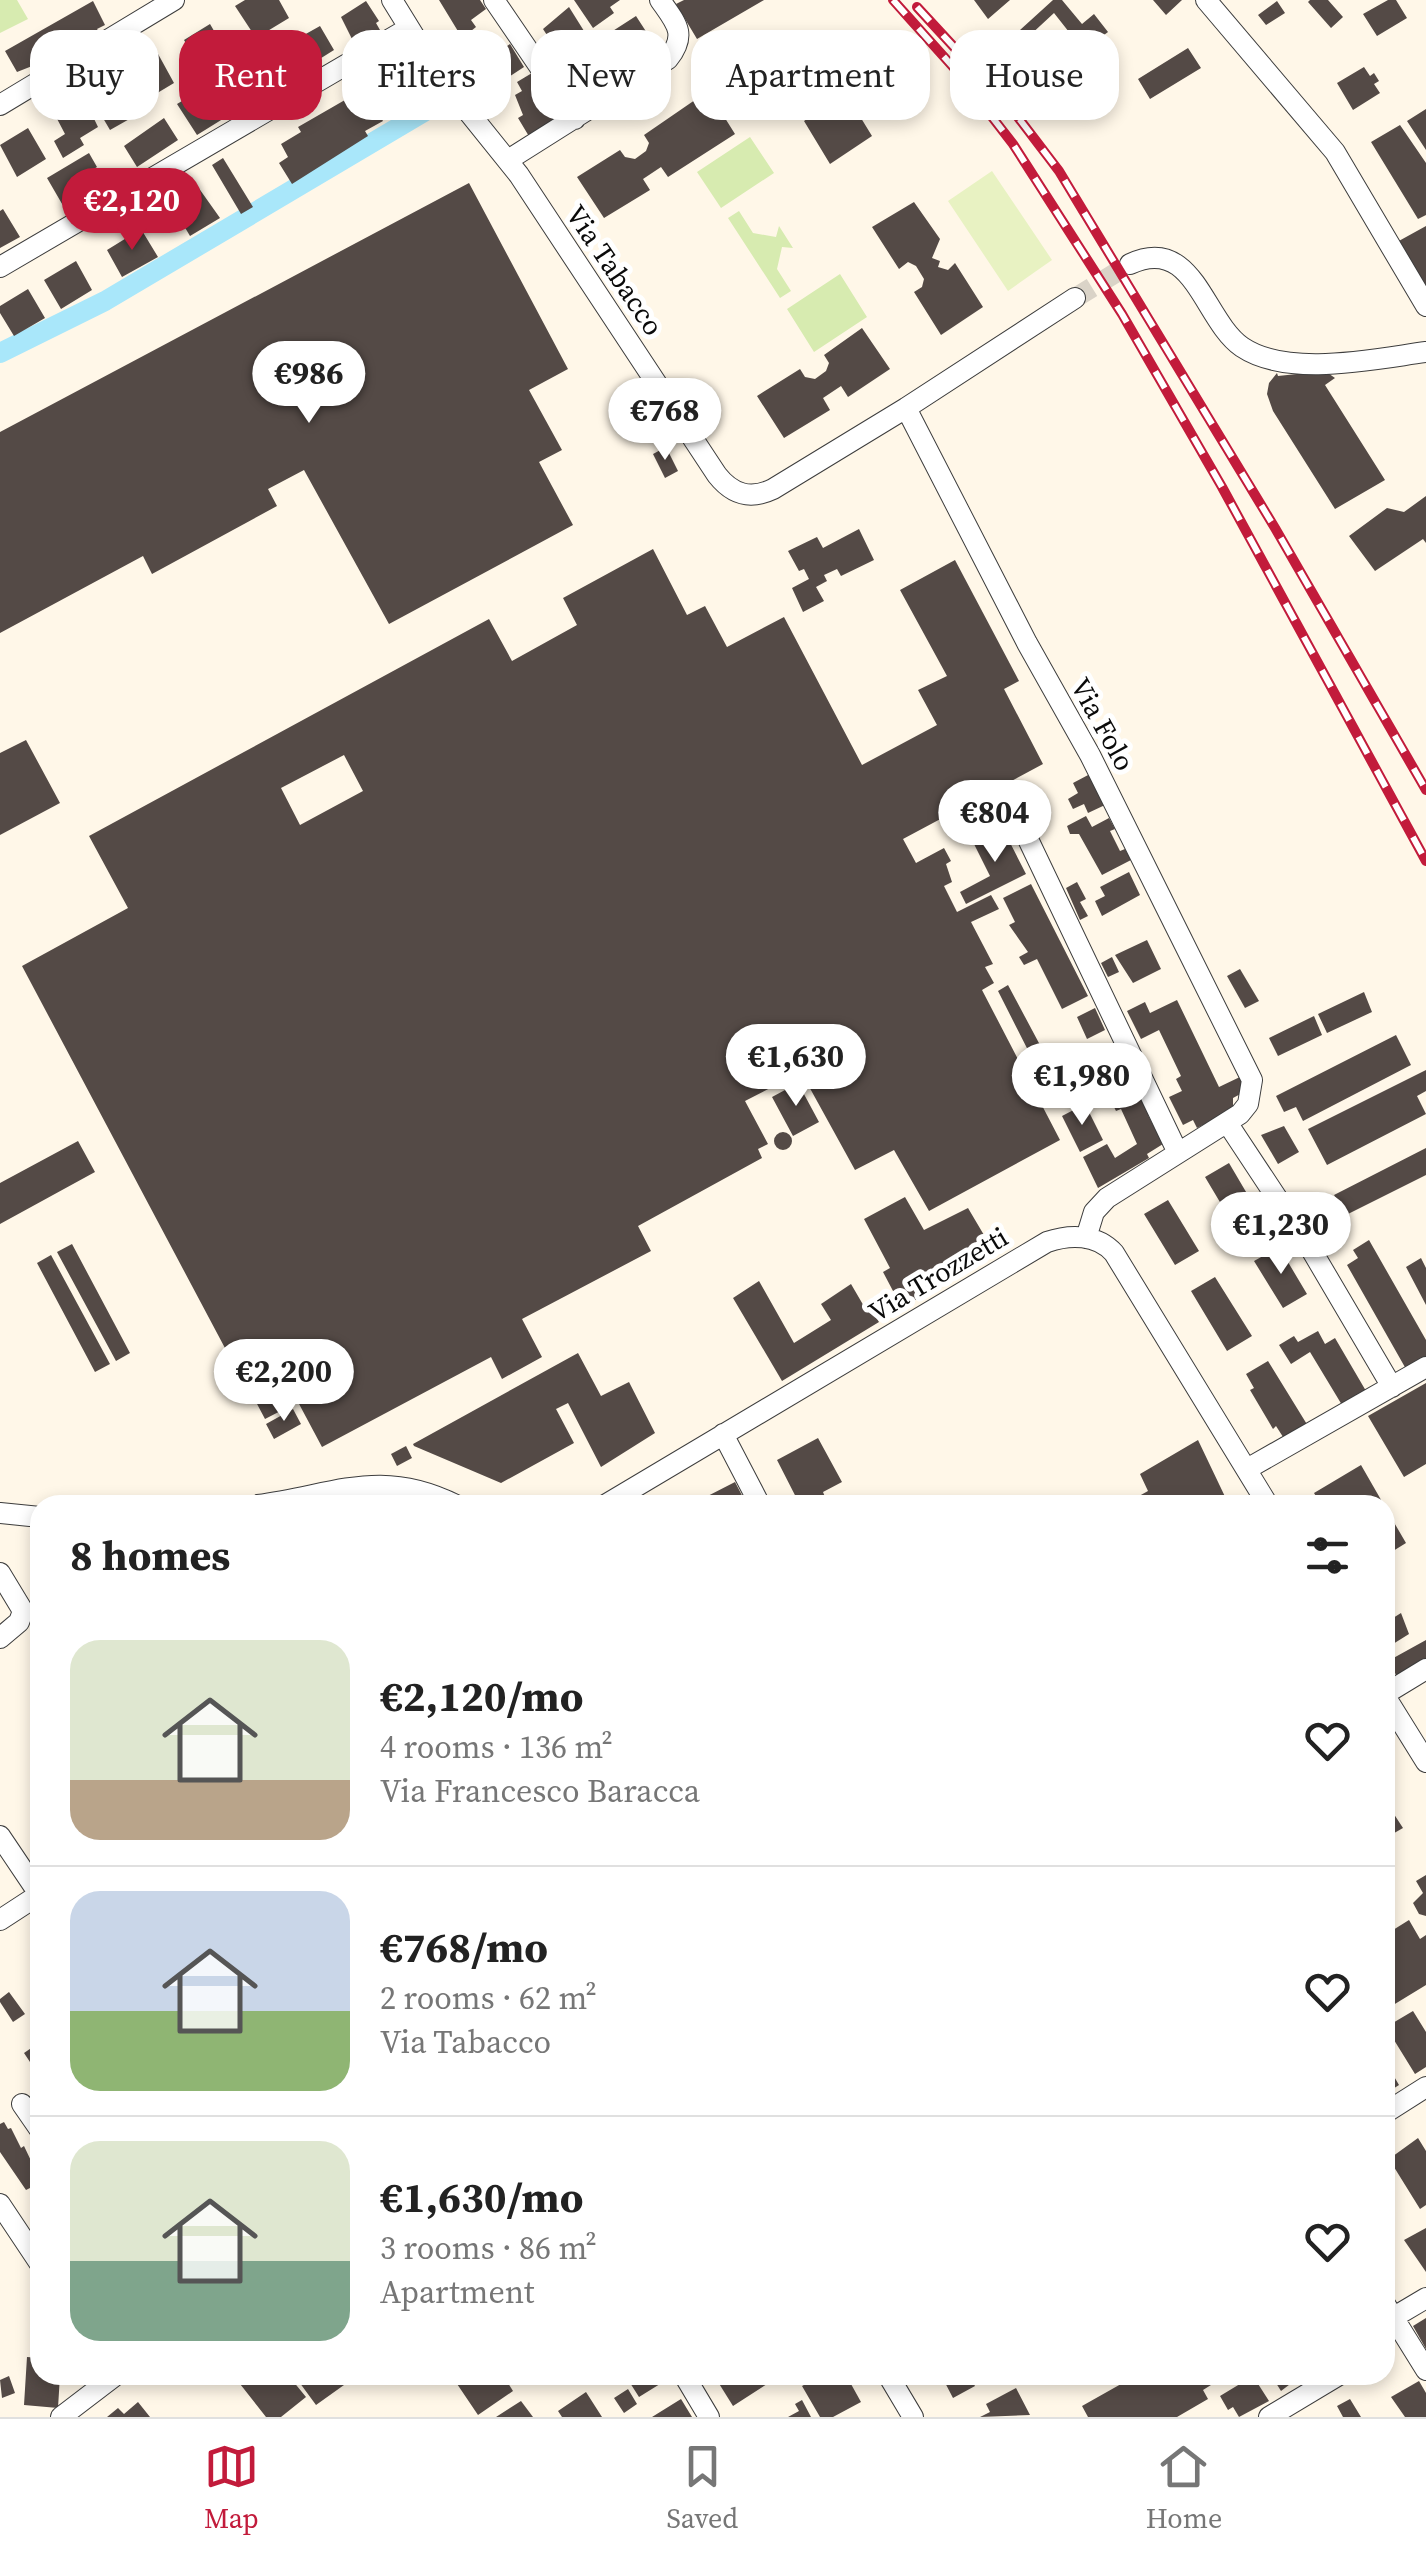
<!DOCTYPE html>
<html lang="en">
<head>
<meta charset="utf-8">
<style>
  :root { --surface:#fff; --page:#f2f2f2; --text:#222; --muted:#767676; --line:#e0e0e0; --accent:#c21b3b }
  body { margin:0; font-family:"Source Serif 4",serif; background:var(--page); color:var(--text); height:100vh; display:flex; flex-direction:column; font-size:38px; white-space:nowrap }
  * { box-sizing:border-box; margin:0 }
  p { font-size:32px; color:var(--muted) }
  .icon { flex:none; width:55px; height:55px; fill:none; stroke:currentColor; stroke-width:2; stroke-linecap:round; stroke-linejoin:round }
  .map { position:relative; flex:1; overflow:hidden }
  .drawer { position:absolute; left:30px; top:1495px; width:1365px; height:890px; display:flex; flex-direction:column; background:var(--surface); border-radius:30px; box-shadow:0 5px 15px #0003 }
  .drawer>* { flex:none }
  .top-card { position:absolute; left:30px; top:30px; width:1368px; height:90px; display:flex; gap:20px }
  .price { position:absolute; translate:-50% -85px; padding:0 22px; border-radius:35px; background:#fff; color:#222; font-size:32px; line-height:65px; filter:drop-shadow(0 2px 5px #0008) }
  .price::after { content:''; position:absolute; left:50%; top:60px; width:30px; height:22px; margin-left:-15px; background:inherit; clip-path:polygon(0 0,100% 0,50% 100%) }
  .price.active { background:var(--accent); color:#fff }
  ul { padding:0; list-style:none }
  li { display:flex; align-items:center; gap:30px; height:250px; padding:0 40px }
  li+li { border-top:2px solid var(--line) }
  li span { display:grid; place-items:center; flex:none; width:280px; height:200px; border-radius:30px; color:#555 }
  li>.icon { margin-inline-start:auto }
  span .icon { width:120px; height:120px; fill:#fffc; stroke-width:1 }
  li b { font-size:42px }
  h2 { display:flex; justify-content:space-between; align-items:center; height:120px; padding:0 40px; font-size:42px }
  .pill { padding:0 35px; border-radius:30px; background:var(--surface); box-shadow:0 5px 15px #0003; font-size:35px; line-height:90px }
  .pill.active { background:var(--accent); color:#fff }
  .dock { display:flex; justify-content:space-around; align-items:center; height:140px; border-top:2px solid var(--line); background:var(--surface); font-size:28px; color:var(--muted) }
  .dock a { display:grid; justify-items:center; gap:5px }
  .dock .active { color:var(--accent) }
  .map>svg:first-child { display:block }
  .green { fill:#d7ebb0 }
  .pitch { fill:#e8f2c2 }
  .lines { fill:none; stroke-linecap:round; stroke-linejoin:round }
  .canal { stroke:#a9e7fa; stroke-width:20 }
  .building { fill:#544a46; fill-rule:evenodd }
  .street-tunnel { stroke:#dad3c7; stroke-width:20; stroke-dasharray:20 10; stroke-linecap:butt }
  .street-casing { stroke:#3d3d3d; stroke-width:22 }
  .street { stroke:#fff; stroke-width:20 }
  .rail-casing { stroke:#c21b3b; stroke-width:10 }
  .rail { stroke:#fff; stroke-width:6; stroke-dasharray:19; stroke-linecap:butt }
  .labels { text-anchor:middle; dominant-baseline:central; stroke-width:10; stroke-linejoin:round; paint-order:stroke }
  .street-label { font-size:28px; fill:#0a0a0a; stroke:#fff }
</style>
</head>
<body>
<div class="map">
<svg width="1426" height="2417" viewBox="0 0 1426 2417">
  <rect width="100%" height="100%" fill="#fff7e8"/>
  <path class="green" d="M 0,0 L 17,0 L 28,19 L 0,33 Z
    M 750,137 L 774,173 L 721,208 L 697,172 Z
    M 739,211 L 753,233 L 776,237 L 779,226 L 793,248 L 782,247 L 777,269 L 791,291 L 780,298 L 728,218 Z
    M 840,274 L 867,317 L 814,352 L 787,309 Z"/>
  <path class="pitch" d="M 992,171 L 1052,260 L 1008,291 L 948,201 Z"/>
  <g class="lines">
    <path class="canal" d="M 0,353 L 105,301 L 424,112"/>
  </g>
  <path class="building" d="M 245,0 L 279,0 L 289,18 L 256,38 L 235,6 Z
    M 439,0 L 480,0 L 486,9 L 471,20 L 476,27 L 471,31 L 477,39 L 467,46 Z
    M 574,0 L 620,0 L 610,7 L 614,13 L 593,28 Z
    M 684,0 L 764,0 L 697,39 L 676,4 Z
    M 974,0 L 1010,0 L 988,19 Z
    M 1053,0 L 1062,0 L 1082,24 L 1094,14 L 1108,32 L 1100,38 L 1107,49 L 1112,46 L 1118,58 L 1109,64 L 1093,38 L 1084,44 L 1102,72 L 1062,97 L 1044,70 L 1080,46 L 1054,13 L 1027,38 L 1020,30 Z
    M 1153,0 L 1182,0 L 1166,15 Z
    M 1310,0 L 1328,0 L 1343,17 L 1331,28 L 1308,2 Z
    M 1388,0 L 1396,0 L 1407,18 L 1377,36 L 1363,14 Z
    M 93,1 L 105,25 L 97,29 L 99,32 L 87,38 L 84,33 L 60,47 L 61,50 L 54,54 L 55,57 L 17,72 L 5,51 Z
    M 366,1 L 379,21 L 376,23 L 380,30 L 365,42 L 363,40 L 355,45 L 341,17 Z
    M 1277,1 L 1285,13 L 1266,25 L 1258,15 Z
    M 569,7 L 584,31 L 556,49 L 543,29 Z
    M 636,16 L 658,50 L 627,70 L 605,36 Z
    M 210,24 L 227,53 L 201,70 L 184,40 Z
    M 320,26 L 334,50 L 310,65 L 295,40 Z
    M 804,31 L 829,68 L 821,87 L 829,90 L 828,96 L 838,99 L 845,92 L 872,136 L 830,164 L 804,121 L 811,116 L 813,108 L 805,95 L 798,91 L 788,98 L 762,56 Z
    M 510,44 L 524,67 L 495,86 L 484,67 L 498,58 L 495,54 Z
    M 1188,48 L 1201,68 L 1150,99 L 1138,79 Z
    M 157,52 L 174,83 L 139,104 L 121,74 Z
    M 588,52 L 605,74 L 573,97 L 557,74 Z
    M 279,55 L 294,83 L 247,111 L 231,82 Z
    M 1364,67 L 1370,76 L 1374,73 L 1379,81 L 1374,84 L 1380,93 L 1353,110 L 1337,83 Z
    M 532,73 L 538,81 L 534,84 L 549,106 L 553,104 L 562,118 L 530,138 L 518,118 L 523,115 L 515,95 L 522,91 L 517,82 Z
    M 207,86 L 226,117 L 197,135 L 177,104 Z
    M 364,89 L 383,121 L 365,131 L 368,136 L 292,184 L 279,163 L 288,157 L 281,144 L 301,132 L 298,127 Z
    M 708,91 L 735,134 L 668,177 L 661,167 L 643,179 L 650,190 L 604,218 L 577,177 L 620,150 L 625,157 L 635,159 L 646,151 L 649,143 L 644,135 Z
    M 83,96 L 98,127 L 80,138 L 84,145 L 63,158 L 54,141 L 65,134 L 54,113 Z
    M 123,100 L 133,117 L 110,130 L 100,113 Z
    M 1426,109 L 1426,150 L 1407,121 Z
    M 164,118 L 178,140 L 137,167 L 124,146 Z
    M 1400,125 L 1426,163 L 1426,215 L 1418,219 L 1371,142 Z
    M 28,128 L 46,159 L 17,177 L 0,145 Z
    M 89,153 L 97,167 L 89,172 L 99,188 L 65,209 L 47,178 Z
    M 223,158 L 253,207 L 241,214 L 212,165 Z
    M 469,183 L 568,369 L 529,390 L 562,450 L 539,462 L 573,525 L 389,624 L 304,470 L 268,489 L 277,506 L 152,574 L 143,556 L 0,633 L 0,432 Z
    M 198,187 L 220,218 L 190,236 L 171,204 Z
    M 914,202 L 940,239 L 932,258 L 940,261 L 938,267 L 948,270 L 955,263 L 983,307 L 941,335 L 914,292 L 922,287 L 924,279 L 916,266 L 908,262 L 899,269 L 872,227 Z
    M 3,209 L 20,237 L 0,248 L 0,211 Z
    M 1426,226 L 1426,291 L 1397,242 Z
    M 141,229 L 158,257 L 122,277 L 107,250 Z
    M 76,261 L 92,290 L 61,309 L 44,280 Z
    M 28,289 L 45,318 L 14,336 L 0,313 L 0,306 Z
    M 862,328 L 890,369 L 848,397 L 841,386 L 823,398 L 830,410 L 784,438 L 757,396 L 800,369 L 805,377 L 815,379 L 826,371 L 829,363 L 824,355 Z
    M 1325,371 L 1335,378 L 1325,385 L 1385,480 L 1335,509 L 1273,411 L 1267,394 L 1269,383 L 1277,373 L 1278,376 Z
    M 666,447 L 678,471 L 665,478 L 653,454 Z
    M 1426,496 L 1426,543 L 1423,539 L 1375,571 L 1349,536 L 1387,508 L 1404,512 Z
    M 859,529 L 874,560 L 841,576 L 837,569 L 824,575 L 827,581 L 816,587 L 824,601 L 803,612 L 792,588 L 809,579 L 804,569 L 799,571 L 788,551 L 817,537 L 823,548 Z
    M 653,549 L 687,615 L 705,606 L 727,647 L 784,617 L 862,765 L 937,725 L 918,690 L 947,676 L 900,590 L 955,560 L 1019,681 L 1004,689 L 1043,764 L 903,839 L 916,863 L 944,848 L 951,861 L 946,864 L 952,882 L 944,886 L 957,912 L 991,895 L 999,909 L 971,922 L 993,964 L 985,967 L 994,983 L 982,990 L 1060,1140 L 929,1211 L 894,1150 L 855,1170 L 801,1072 L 745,1101 L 768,1144 L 758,1149 L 762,1158 L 638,1226 L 651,1251 L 522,1319 L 542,1357 L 502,1379 L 491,1357 L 322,1447 L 298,1402 L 265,1419 L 256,1402 L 289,1384 L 269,1346 L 234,1365 L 22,966 L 128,908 L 89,836 L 489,619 L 512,661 L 577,625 L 563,598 ZM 344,755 L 363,791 L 300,825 L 281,788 Z
    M 26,740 L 60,803 L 0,835 L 0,753 Z
    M 1090,774 L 1105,805 L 1088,813 L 1084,804 L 1073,809 L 1068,799 L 1078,793 L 1073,783 Z
    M 1086,816 L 1092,827 L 1109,818 L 1115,829 L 1110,831 L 1120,851 L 1125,849 L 1131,860 L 1102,875 L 1079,834 L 1070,834 L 1067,826 Z
    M 1002,827 L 1026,874 L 966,904 L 960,892 L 990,876 L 973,842 Z
    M 1129,872 L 1140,895 L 1102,916 L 1095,901 L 1105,896 L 1100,887 Z
    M 1077,882 L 1086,899 L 1080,902 L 1088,916 L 1080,920 L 1066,888 Z
    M 1031,884 L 1088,996 L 1062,1009 L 1037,959 L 1024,965 L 1019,957 L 1028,952 L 1009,925 L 1015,922 L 1003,898 Z
    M 1147,940 L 1161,969 L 1133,983 L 1115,955 Z
    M 1112,957 L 1119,972 L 1108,977 L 1101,963 Z
    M 1240,969 L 1259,1001 L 1245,1008 L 1227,976 Z
    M 1008,985 L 1048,1060 L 1036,1066 L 998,991 Z
    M 1364,992 L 1372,1012 L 1327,1033 L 1318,1014 Z
    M 1177,1000 L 1219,1087 L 1242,1076 L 1246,1091 L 1233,1098 L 1233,1110 L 1197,1128 L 1193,1120 L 1183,1125 L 1169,1097 L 1182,1091 L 1176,1079 L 1181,1076 L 1159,1030 L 1141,1039 L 1127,1011 L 1145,1002 L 1150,1013 Z
    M 1095,1008 L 1105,1030 L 1087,1039 L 1077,1017 Z
    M 1314,1016 L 1322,1035 L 1278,1056 L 1269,1038 Z
    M 1396,1035 L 1411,1065 L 1303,1121 L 1296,1107 L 1284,1112 L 1276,1096 Z
    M 1111,1045 L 1126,1075 L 1091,1092 L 1073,1055 L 1092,1046 L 1095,1052 Z
    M 1426,1070 L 1426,1091 L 1417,1096 L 1426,1114 L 1327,1165 L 1308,1129 Z
    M 1135,1077 L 1152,1112 L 1148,1115 L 1163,1144 L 1147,1154 L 1149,1158 L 1098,1188 L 1083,1157 L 1107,1144 L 1115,1158 L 1137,1144 L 1121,1109 L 1116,1111 L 1106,1091 Z
    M 798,1083 L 819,1122 L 793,1136 L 772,1097 Z
    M 1085,1104 L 1103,1140 L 1080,1152 L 1062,1116 Z
    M 1284,1126 L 1299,1152 L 1278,1164 L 1261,1135 Z
    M774 1141a9 9 0 1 1 18 0a9 9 0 1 1-18 0Z
    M 78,1141 L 95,1172 L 0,1224 L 0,1183 Z
    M 1426,1148 L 1426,1175 L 1346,1215 L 1334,1195 Z
    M 1229,1163 L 1259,1214 L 1236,1229 L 1205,1177 Z
    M 905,1197 L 924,1230 L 968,1208 L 994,1252 L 902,1308 L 883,1272 L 890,1268 L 864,1219 Z
    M 1168,1200 L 1199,1251 L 1175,1265 L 1144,1214 Z
    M 1369,1240 L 1426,1340 L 1426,1358 L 1406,1369 L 1347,1265 L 1358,1258 L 1353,1250 Z
    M 72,1244 L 130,1353 L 116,1361 L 57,1252 Z
    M 1279,1247 L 1307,1294 L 1283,1308 L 1254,1261 Z
    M 51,1255 L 110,1364 L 95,1372 L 37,1263 Z
    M 1421,1258 L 1426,1268 L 1426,1305 L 1406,1267 Z
    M 1215,1277 L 1252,1336 L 1227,1351 L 1191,1291 Z
    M 759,1281 L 794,1343 L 831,1320 L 821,1304 L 851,1284 L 865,1308 L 869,1306 L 879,1322 L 782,1381 L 733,1298 Z
    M 1318,1331 L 1325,1344 L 1335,1338 L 1366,1391 L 1342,1405 L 1310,1352 L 1291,1364 L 1279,1345 L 1294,1336 L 1298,1342 Z
    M 578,1353 L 601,1396 L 629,1382 L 655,1433 L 601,1467 L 568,1403 L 556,1409 L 574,1443 L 501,1483 L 414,1446 L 413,1444 Z
    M 1268,1361 L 1308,1426 L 1285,1440 L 1276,1426 L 1273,1429 L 1250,1390 L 1254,1388 L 1246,1374 Z
    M 1426,1383 L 1426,1464 L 1404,1477 L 1368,1416 Z
    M 293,1409 L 301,1424 L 274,1439 L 266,1424 Z
    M 818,1438 L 842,1482 L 823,1492 L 825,1497 L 809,1505 L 800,1505 L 777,1460 Z
    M 1198,1440 L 1229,1505 L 1123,1505 L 1148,1491 L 1140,1474 Z
    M 406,1446 L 412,1458 L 397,1466 L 391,1454 Z
    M 1361,1465 L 1384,1505 L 1321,1505 L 1314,1493 Z
    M 735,1482 L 747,1505 L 697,1505 L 696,1502 Z
    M 1385,1507 L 1406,1543 L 1385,1556 Z
    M 1401,1613 L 1409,1634 L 1385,1649 L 1385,1623 Z
    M 1426,1640 L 1426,1664 L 1399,1680 L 1388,1661 Z
    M 1388,1805 L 1403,1828 L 1389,1836 L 1395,1845 L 1385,1850 L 1385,1807 Z
    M 1426,1875 L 1426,1916 L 1419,1914 L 1413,1903 L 1423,1893 L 1416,1881 Z
    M 1409,1920 L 1420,1939 L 1426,1935 L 1426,1985 L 1385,2010 L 1385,1935 Z
    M 9,1992 L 25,2014 L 13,2022 L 0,2002 L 0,1999 Z
    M 1413,2011 L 1426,2032 L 1426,2067 L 1415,2074 L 1386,2027 Z
    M 40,2042 L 40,2077 L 24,2053 Z
    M 1385,2061 L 1399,2085 L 1385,2094 Z
    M 4,2122 L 8,2129 L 11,2128 L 21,2148 L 24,2146 L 34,2167 L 37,2165 L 40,2171 L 40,2183 L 26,2190 L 0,2152 L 0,2124 Z
    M 1418,2138 L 1426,2151 L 1426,2205 L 1420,2209 L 1389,2159 Z
    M 1426,2228 L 1426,2272 L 1404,2240 Z
    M 1426,2318 L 1426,2349 L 1413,2326 Z
    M 27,2357 L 40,2358 L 40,2375 L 60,2375 L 58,2408 L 24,2405 Z
    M 233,2375 L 288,2375 L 306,2397 L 281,2417 L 266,2417 Z
    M 294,2375 L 358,2375 L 316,2405 Z
    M 451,2375 L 503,2375 L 513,2391 L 478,2415 Z
    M 625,2375 L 665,2375 L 668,2379 L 639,2397 Z
    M 730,2375 L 781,2375 L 733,2406 L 718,2382 Z
    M 822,2375 L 846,2375 L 861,2402 L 833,2417 L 820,2417 L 802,2386 Z
    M 941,2375 L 969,2375 L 975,2386 L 953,2398 Z
    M 1137,2375 L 1215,2375 L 1219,2380 L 1203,2390 L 1208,2399 L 1177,2417 L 1088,2417 L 1082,2406 Z
    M 1271,2375 L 1302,2375 L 1281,2391 Z
    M 9,2376 L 15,2393 L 2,2398 L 0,2380 Z
    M 1253,2376 L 1269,2401 L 1239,2417 L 1233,2407 L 1228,2410 L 1220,2396 Z
    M 1419,2381 L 1426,2393 L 1426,2417 L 1405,2417 L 1391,2397 Z
    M 1016,2388 L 1030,2415 L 980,2417 L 990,2412 L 986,2404 Z
    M 628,2389 L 637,2404 L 624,2413 L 614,2398 Z
    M 586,2392 L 602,2417 L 562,2417 L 558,2411 Z
    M 681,2399 L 692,2417 L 652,2417 Z
    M 1350,2399 L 1361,2417 L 1343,2417 L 1337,2406 Z
    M 802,2400 L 811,2417 L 788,2417 L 799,2411 L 795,2404 Z
    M 521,2401 L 533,2417 L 496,2417 Z
    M 138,2402 L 150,2417 L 107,2417 L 118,2408 L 124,2414 Z"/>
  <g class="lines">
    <path class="street-tunnel" d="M 1075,298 L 1130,264"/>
    <defs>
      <path id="street" d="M 392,0 L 437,73 L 519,175 L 717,475 C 732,494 750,500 773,489 L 906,408 L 1075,298
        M 494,0 L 575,119
        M 1206,0 L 1335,152 L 1426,306
        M 0,105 L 174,0
        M 508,160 L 668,59 C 688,34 676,23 660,0
        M 1130,264 C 1194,234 1203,320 1242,347 C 1288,378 1374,359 1426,352
        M 0,267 L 409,28
        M 906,408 L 1027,643 L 1090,755 L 1252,1080 L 1248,1104 L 1240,1114 L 1107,1198 L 1094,1212 L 1086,1238
        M 1026,835 L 1178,1153
        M 1228,1124 L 1312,1251 L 1392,1387
        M 723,1434 L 760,1505
        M 1247,1469 L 1426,1367
        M 258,1505 C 335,1495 380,1467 456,1505
        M 605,1505 L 1047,1242 C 1070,1234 1097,1234 1114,1253 L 1268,1505
        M 0,1513 L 40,1517
        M 0,1573 L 23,1611 L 19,1622 L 0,1638
        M 1385,1694 L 1426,1669
        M 1385,1696 L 1426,1762
        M 0,1836 L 39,1894
        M 0,1920 L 40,1894
        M 22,2104 L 40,2130
        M 1385,2113 L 1426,2087
        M 0,2204 L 40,2264
        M 1385,2304 L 1426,2370
        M 1394,2317 L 1426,2298
        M 684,2375 L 709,2417
        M 888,2375 L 913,2417
        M 61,2417 L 116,2375
        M 1269,2417 L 1339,2375"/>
    </defs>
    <use href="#street" class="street-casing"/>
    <use href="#street" class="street"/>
    <defs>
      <path id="rail" d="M 893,0 L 954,68 L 1013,144 L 1122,314 L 1222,487 L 1426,861
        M 917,7 L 1014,112 L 1059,171 L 1275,528 L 1426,790"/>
    </defs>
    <use href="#rail" class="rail-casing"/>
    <use href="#rail" class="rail"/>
  </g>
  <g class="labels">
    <g class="street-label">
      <text transform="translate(615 270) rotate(56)">Via Tabacco</text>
      <text transform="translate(1103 724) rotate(61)">Via Folo</text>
      <text transform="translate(938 1274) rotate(-31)">Via Trozzetti</text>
    </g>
  </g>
</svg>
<b class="price active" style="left:132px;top:253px">€2,120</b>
<b class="price" style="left:309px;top:426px">€986</b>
<b class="price" style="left:665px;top:463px">€768</b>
<b class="price" style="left:995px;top:865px">€804</b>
<b class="price" style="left:796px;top:1109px">€1,630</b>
<b class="price" style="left:1082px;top:1128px">€1,980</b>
<b class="price" style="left:1281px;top:1277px">€1,230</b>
<b class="price" style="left:284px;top:1424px">€2,200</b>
<div class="top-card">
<a class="pill">Buy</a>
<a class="pill active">Rent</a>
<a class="pill">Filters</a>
<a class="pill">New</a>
<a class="pill">Apartment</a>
<a class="pill">House</a>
</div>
<section class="drawer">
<h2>8 homes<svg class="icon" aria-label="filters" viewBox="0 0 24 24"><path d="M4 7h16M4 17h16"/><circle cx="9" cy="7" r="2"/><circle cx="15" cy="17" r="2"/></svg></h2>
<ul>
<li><span style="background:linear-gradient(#dfe7d0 70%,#b9a48a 0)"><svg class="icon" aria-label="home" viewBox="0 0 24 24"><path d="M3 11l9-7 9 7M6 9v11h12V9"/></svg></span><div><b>€2,120/mo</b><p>4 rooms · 136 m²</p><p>Via Francesco Baracca</p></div><svg class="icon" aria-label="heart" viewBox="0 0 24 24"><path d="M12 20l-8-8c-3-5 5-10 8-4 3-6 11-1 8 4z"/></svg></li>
<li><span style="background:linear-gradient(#c9d6e8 60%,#8fb573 0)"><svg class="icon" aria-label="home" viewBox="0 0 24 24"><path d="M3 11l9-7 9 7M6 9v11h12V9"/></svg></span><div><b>€768/mo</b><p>2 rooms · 62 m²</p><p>Via Tabacco</p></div><svg class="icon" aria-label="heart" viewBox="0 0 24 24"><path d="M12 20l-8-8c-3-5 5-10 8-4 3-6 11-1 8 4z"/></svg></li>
<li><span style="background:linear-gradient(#dfe7d0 60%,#7fa58c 0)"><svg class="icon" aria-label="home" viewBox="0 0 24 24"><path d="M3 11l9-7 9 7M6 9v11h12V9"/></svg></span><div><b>€1,630/mo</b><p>3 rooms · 86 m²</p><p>Apartment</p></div><svg class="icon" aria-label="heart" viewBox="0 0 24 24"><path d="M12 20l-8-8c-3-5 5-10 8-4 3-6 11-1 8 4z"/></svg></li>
</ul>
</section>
</div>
<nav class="dock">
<a class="active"><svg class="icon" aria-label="map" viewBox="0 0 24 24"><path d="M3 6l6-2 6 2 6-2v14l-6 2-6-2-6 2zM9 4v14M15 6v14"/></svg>Map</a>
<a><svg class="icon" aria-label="saved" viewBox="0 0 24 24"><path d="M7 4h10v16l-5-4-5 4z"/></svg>Saved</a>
<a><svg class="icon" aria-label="home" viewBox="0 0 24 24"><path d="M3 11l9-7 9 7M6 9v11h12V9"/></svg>Home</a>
</nav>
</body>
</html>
